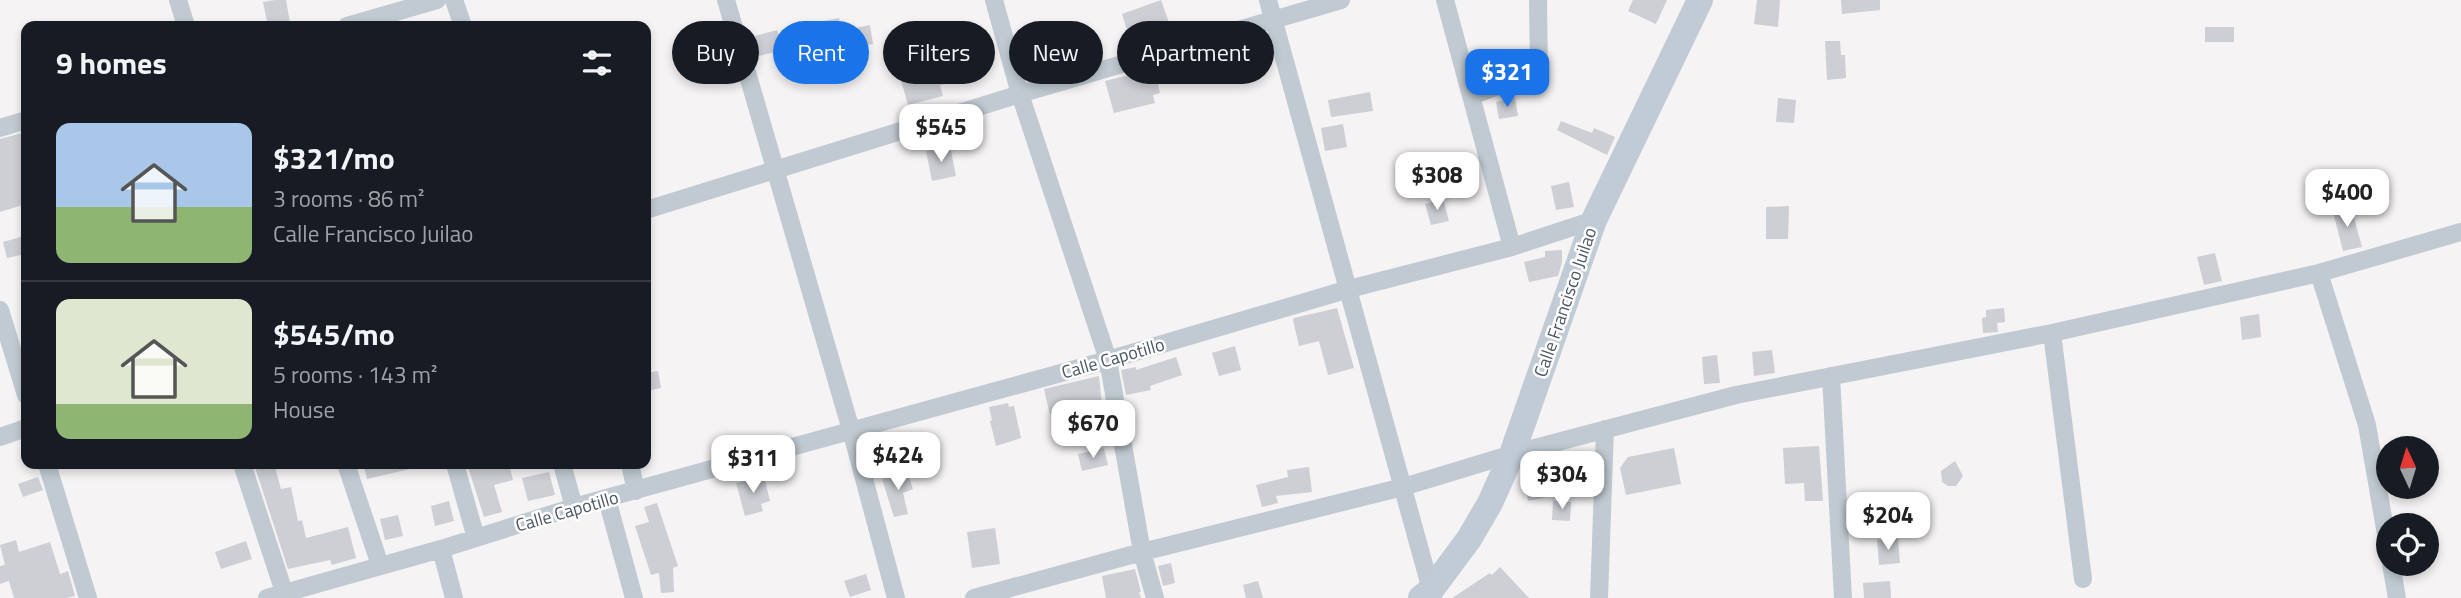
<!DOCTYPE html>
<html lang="en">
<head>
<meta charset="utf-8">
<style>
  :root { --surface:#171b24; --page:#242831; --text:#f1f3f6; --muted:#9ea1a6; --line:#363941; --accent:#1a73e8 }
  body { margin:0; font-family:"Titillium Web",sans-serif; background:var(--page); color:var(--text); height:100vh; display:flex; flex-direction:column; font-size:26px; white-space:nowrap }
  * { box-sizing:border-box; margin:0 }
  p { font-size:23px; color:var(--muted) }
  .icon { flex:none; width:38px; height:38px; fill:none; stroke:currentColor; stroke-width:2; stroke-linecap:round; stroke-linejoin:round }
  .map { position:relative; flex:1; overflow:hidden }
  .details { position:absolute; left:21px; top:21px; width:630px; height:448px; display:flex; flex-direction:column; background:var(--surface); border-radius:14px; box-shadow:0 4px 10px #0003 }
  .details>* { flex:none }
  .hud { position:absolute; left:672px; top:21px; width:665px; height:63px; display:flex; gap:14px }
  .needle { width:46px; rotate:356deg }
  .tools { position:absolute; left:2376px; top:436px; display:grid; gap:14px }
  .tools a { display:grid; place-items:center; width:63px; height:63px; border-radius:50%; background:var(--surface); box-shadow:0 4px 10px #0003; font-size:35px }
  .price { position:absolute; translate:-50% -60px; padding:0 16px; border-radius:14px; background:#fff; color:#222; font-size:23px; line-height:46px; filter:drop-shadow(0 2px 4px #0008) }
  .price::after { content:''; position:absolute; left:50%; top:42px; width:21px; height:16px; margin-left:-10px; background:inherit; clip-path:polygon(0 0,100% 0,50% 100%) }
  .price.active { background:var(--accent); color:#fff }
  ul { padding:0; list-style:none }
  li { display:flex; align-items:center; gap:21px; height:175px; padding:0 35px }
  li+li { border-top:2px solid var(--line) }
  li span { display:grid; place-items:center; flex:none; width:196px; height:140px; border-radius:14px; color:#555 }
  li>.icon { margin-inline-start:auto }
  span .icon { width:84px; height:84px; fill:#fffc; stroke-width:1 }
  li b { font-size:30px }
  h2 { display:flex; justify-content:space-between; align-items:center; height:84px; padding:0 35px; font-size:30px }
  .tag { padding:0 24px; border-radius:32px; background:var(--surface); box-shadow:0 4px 10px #0003; font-size:24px; line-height:63px }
  .tag.active { background:var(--accent); color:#fff }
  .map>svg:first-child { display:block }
  .building { fill:#cdcfd5 }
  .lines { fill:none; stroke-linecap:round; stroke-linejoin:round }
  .street { stroke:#c1cad2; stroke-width:18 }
  .secondary { stroke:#c1cbd6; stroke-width:26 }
  .labels { text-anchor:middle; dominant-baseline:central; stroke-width:5; stroke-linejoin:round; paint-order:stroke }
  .street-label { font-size:18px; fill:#4a5661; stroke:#fff }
</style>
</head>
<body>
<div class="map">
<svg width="2461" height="598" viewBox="0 0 2461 598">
  <rect width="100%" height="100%" fill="#f5f3f3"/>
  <path class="building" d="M 275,0 L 286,0 L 290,22 L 268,26 L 263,2 Z
    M 1161,0 L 1172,31 L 1131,43 L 1122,14 Z
    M 1633,0 L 1667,0 L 1656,24 L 1628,11 Z
    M 1757,0 L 1780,0 L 1778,27 L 1754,24 Z
    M 1841,0 L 1880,0 L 1880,10 L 1842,14 Z
    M 839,18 L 843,37 L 817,41 L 814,23 Z
    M 870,25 L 873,44 L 858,46 L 855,28 Z
    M 2205,27 L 2234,27 L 2234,42 L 2205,42 Z
    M 777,30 L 783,50 L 759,56 L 755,36 Z
    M 908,41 L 912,58 L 921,55 L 922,60 L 932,57 L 936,72 L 974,64 L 977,78 L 940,85 L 943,96 L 908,105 L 891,45 Z
    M 1825,41 L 1840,41 L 1841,55 L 1845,55 L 1846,78 L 1827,80 Z
    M 1155,69 L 1160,93 L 1153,95 L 1155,103 L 1114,113 L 1105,81 Z
    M 1370,92 L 1373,111 L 1331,117 L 1328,100 Z
    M 1515,98 L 1518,116 L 1499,119 L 1496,102 Z
    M 1778,98 L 1796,100 L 1794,123 L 1776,122 Z
    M 1561,121 L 1592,133 L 1594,128 L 1615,137 L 1607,155 L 1557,130 Z
    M 1343,124 L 1347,147 L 1325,151 L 1321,128 Z
    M 26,132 L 26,204 L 0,212 L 0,139 Z
    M 950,146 L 956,176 L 932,181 L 926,151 Z
    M 1569,182 L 1574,207 L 1556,210 L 1551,186 Z
    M 1443,199 L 1449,221 L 1431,225 L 1425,204 Z
    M 1789,206 L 1788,239 L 1766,239 L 1766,207 Z
    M 2351,207 L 2362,247 L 2343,251 L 2333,212 Z
    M 21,237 L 25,254 L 7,258 L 3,242 Z
    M 1562,250 L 1562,262 L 1558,276 L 1529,282 L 1524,262 L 1545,257 L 1545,251 Z
    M 2215,253 L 2222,281 L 2204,285 L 2197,257 Z
    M 1337,308 L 1354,368 L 1328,375 L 1319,341 L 1299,346 L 1293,320 L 1294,318 Z
    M 2004,308 L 2005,322 L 1997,323 L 1998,332 L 1983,333 L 1982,318 L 1986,317 L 1986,310 Z
    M 2259,314 L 2261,337 L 2242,340 L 2240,317 Z
    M 1235,346 L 1241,370 L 1219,376 L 1212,353 Z
    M 1772,350 L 1775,373 L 1754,376 L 1752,352 Z
    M 1717,355 L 1720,383 L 1704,384 L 1702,357 Z
    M 1176,357 L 1182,375 L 1150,386 L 1151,390 L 1126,395 L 1121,370 L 1136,367 L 1136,370 Z
    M 658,371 L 661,388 L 646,391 L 646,373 Z
    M 1099,376 L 1102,405 L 1050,415 L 1044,389 Z
    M 1008,403 L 1009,407 L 1014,406 L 1021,438 L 996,446 L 990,421 L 992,420 L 989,407 Z
    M 1819,446 L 1823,501 L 1805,501 L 1804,483 L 1785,484 L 1783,448 Z
    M 1104,448 L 1108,465 L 1082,471 L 1078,454 Z
    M 1674,448 L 1681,484 L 1626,495 L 1620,468 L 1628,457 Z
    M 1955,461 L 1963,476 L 1956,486 L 1948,486 L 1942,482 L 1941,471 Z
    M 254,464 L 274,464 L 281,489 L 291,487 L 298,521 L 302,520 L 306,538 L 348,527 L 356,558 L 332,565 L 330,560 L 288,569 Z
    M 363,464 L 409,464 L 410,469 L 367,479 Z
    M 467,464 L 509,464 L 513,480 L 494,485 L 502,512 L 484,517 Z
    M 1309,467 L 1312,492 L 1276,496 L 1278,503 L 1262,507 L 1256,485 L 1288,477 L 1287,470 Z
    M 907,471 L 913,489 L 903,493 L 908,514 L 894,517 L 882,479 Z
    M 549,472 L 555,495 L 528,501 L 522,478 Z
    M 1549,475 L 1552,496 L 1528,501 L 1524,479 Z
    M 764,476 L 770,501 L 761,504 L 763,511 L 745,516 L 736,483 Z
    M 38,477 L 43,490 L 23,497 L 18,484 Z
    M 449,501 L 454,521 L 435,526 L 431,506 Z
    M 1553,501 L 1571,502 L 1570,521 L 1552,520 Z
    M 657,503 L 678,566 L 673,568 L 674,592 L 661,593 L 659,573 L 651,575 L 635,526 L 649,522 L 644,507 Z
    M 398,515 L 403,536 L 385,540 L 380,519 Z
    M 995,528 L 1000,564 L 972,568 L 967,532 Z
    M 1898,539 L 1900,563 L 1879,565 L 1877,540 Z
    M 16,540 L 19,552 L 50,542 L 60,574 L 68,571 L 75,596 L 66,598 L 14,598 L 9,581 L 0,584 L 0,566 L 5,565 L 0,545 Z
    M 246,541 L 252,559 L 221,569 L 215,552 Z
    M 1171,563 L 1175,583 L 1163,586 L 1158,566 Z
    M 1500,567 L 1529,598 L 1452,598 L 1490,573 L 1492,575 Z
    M 1135,569 L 1141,592 L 1139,592 L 1141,598 L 1106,598 L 1102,576 Z
    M 866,574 L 871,590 L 850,597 L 844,581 Z
    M 1258,581 L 1263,598 L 1246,598 L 1243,585 Z
    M 1890,581 L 1891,598 L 1864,598 L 1863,583 Z"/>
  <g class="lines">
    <path class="street" d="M 178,0 L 186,26
      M 454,0 L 463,26
      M 726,0 L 851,430 L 896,598
      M 994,0 L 1020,94 L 1108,360 L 1142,552 L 1155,598
      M 1268,0 L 1433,597
      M 1445,0 L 1512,247
      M 347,26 L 437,0
      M 1471,96 L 1539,71 L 1538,0
      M 0,128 L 26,120
      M 646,210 L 1020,94 L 1341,0
      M 2319,273 L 2367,425 L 2389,552
      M 0,310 L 26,395
      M 2052,333 L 2083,579
      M 1831,376 L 1843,598
      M 0,437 L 26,428
      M 47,464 L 88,598
      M 242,464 L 286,598
      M 346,464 L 380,565
      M 455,464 L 476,538
      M 562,464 L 574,507
      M 630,464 L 636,491
      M 607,499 L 634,598
      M 441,549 L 454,598
      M 2391,564 L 2397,598
      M 267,598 L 441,549 L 574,507 L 1108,360 L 1349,289 L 1512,247 L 1594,220
      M 974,598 L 1142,552 L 1403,487 L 1512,454 L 1736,395 L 2052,333 L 2319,273 L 2461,232
      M 1599,598 L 1605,429"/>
    <path class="secondary" d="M 1421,598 L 1431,590 L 1469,539 L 1490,503 L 1512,454 L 1594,220 L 1700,0"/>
  </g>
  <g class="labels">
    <g class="street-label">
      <text transform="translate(1565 302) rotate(-71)">Calle Francisco Juilao</text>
      <text transform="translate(1113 358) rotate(-16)">Calle Capotillo</text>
      <text transform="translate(567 511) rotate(-16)">Calle Capotillo</text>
    </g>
  </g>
</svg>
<div class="tools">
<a><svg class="needle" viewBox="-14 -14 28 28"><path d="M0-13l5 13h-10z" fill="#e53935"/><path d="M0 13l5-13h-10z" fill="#9ea1a6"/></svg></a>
<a><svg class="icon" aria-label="locate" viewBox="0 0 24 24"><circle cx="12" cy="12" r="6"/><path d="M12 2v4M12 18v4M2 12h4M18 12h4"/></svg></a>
</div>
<b class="price active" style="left:1507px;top:109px">$321</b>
<b class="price" style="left:941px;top:164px">$545</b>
<b class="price" style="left:1437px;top:212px">$308</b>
<b class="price" style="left:2347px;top:229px">$400</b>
<b class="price" style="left:1093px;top:460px">$670</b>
<b class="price" style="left:898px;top:492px">$424</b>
<b class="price" style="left:753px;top:495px">$311</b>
<b class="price" style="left:1562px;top:511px">$304</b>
<b class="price" style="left:1888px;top:552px">$204</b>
<div class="hud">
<a class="tag">Buy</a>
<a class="tag active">Rent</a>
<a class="tag">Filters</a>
<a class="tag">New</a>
<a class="tag">Apartment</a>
</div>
<section class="details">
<h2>9 homes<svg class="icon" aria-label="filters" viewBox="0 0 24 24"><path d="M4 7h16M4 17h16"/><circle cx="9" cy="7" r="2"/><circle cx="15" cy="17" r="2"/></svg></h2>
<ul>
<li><span style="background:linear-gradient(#a9c7e8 60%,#8fb573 0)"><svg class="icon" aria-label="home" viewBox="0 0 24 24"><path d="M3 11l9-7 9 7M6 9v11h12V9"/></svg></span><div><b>$321/mo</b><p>3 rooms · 86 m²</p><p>Calle Francisco Juilao</p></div></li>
<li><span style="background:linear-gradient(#dfe7d0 75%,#8fb573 0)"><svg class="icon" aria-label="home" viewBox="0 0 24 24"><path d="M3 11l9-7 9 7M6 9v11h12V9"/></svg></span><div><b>$545/mo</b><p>5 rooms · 143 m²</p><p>House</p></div></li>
</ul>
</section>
</div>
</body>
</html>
